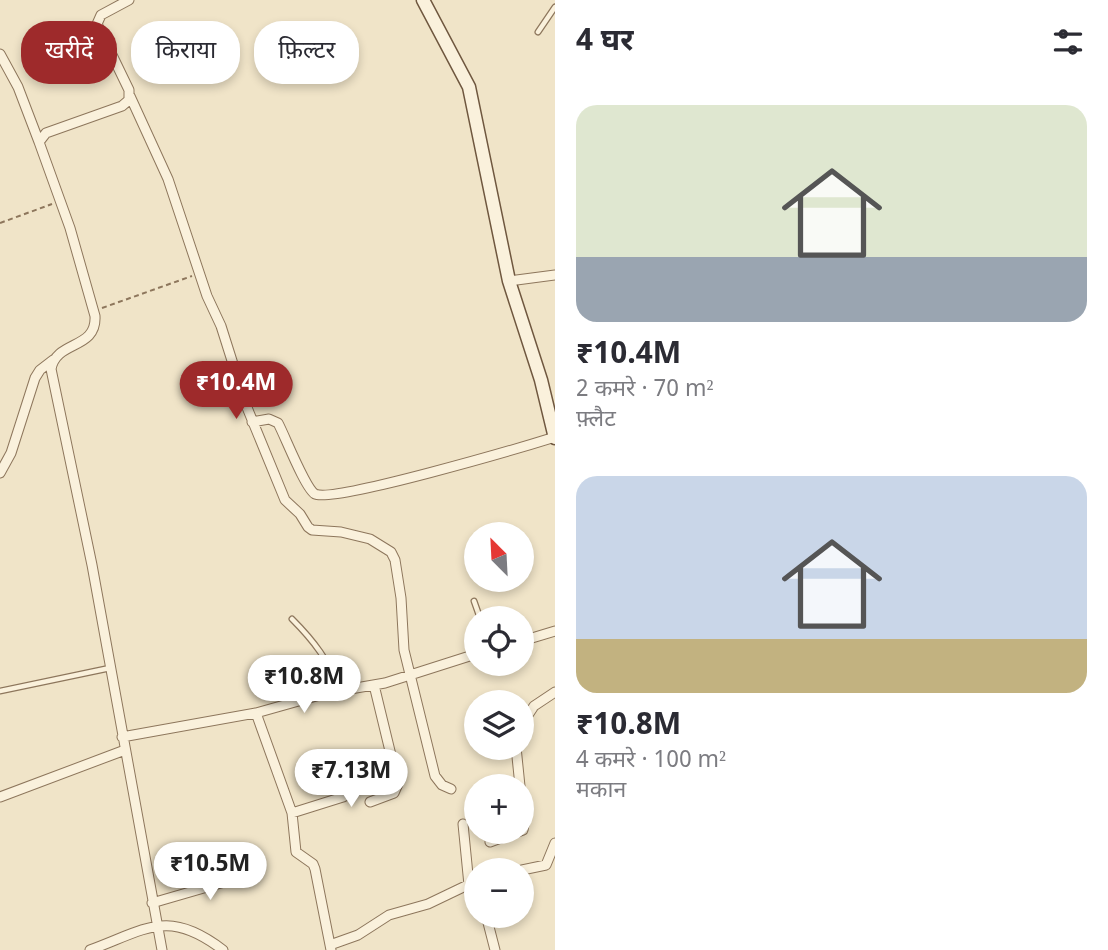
<!DOCTYPE html>
<html lang="hi">
<head>
<meta charset="utf-8">
<style>
  :root { --surface:#fff; --page:#f2f2f3; --text:#2b2b33; --muted:#7c7c81; --accent:#9e2a2b }
  body { margin:0; font-family:Georgia,"Noto Sans Devanagari",serif; background:var(--page); color:var(--text); height:100vh; display:flex; flex-direction:column; font-size:26px; white-space:nowrap }
  * { box-sizing:border-box; margin:0 }
  p { font-size:23px; color:var(--muted) }
  .icon { flex:none; width:38px; height:38px; fill:none; stroke:currentColor; stroke-width:2; stroke-linecap:round; stroke-linejoin:round }
  .map { position:relative; flex:1; overflow:hidden }
  .drawer { display:flex; flex-direction:column; background:var(--surface); width:553px }
  .drawer>* { flex:none }
  .hud { position:absolute; left:21px; top:21px; width:429px; height:63px; display:flex; gap:14px }
  .needle { width:46px; rotate:336deg }
  .buttons { position:absolute; left:464px; top:522px; display:grid; gap:14px }
  .buttons a { display:grid; place-items:center; width:70px; height:70px; border-radius:50%; background:var(--surface); box-shadow:0 4px 10px #0003; font-size:35px }
  .price { position:absolute; translate:-50% -60px; padding:0 16px; border-radius:24px; background:#fff; color:#222; font-size:23px; line-height:46px; filter:drop-shadow(0 2px 4px #0008) }
  .price::after { content:''; position:absolute; left:50%; top:42px; width:21px; height:16px; margin-left:-10px; background:inherit; clip-path:polygon(0 0,100% 0,50% 100%) }
  .price.selected { background:var(--accent); color:#fff }
  ul { padding:0; list-style:none }
  li { display:grid; align-content:center; gap:14px; height:371px; padding:0 21px }
  li span { display:grid; place-items:center; height:217px; border-radius:21px; color:#555 }
  li>.icon { margin-inline-start:auto }
  span .icon { width:126px; height:126px; fill:#fffc; stroke-width:1 }
  li b { font-size:30px }
  h2 { display:flex; justify-content:space-between; align-items:center; height:84px; padding:0 21px; font-size:30px }
  .pill { padding:0 24px; border-radius:28px; background:var(--surface); box-shadow:0 4px 10px #0003; font-size:24px; line-height:63px }
  .pill.selected { background:var(--accent); color:#fff }
  main { display:flex; flex:1; min-height:0 }
  .map>svg:first-child { display:block }
  .lines { fill:none; stroke-linecap:round; stroke-linejoin:round }
  .lane-casing { stroke:#8d765c; stroke-width:7 }
  .street-casing { stroke:#8d765c; stroke-width:11 }
  .secondary-casing { stroke:#6f573f; stroke-width:15 }
  .path { stroke:#8d765c; stroke-width:2; stroke-dasharray:5 3.5; stroke-linecap:butt }
  .lane { stroke:#faf1dc; stroke-width:4.5 }
  .street { stroke:#faf1dc; stroke-width:9 }
  .secondary { stroke:#faf1dc; stroke-width:12 }
</style>
</head>
<body>
<main>
<div class="map">
<svg width="555" height="950" viewBox="0 0 555 950">
  <rect width="100%" height="100%" fill="#f0e4c8"/>
  <g class="lines">
    <defs>
      <path id="lane" d="M 538,32 L 555,7
        M 474,601 L 480,618
        M 292,619 C 314,641 329,661 340,690
        M 0,691 L 110,668"/>
      <path id="street" d="M 129,0 L 101,15 L 97,24 L 129,90 L 129,100 L 122,106 L 46,133 L 39,142 L 70,228 L 95,316 C 97,350 56,340 51,369 L 92,565 L 162,950
        M 0,54 L 18,87 L 39,142
        M 130,96 L 168,179 L 207,296 L 221,326 L 246,405 L 285,500 L 300,514 L 308,527 L 312,530 L 341,532 L 370,539 L 391,552 L 395,560 L 401,598 L 404,650 L 435,776 L 442,785 L 451,789
        M 509,281 L 555,275
        M 252,422 L 269,419 L 278,423 C 285,436 305,488 315,494 C 334,503 523,447 555,437
        M 0,473 L 11,453 L 35,378 L 40,370 L 53,360
        M 522,641 L 555,631
        M 256,713 L 292,813 L 296,852 L 313,864 L 315,869 L 331,950
        M 522,724 L 534,706 L 555,692
        M 122,737 L 256,713 L 327,693 L 385,683 L 476,654
        M 516,747 L 520,786
        M 0,797 L 125,750
        M 370,802 L 394,793 L 398,784 L 374,685
        M 292,813 L 343,797 L 396,771
        M 463,824 L 469,885
        M 490,842 L 523,830 L 525,819 L 522,797
        M 522,870 L 546,865 L 555,843
        M 152,903 L 259,872
        M 486,915 L 495,950
        M 330,945 L 358,935 L 389,915 L 428,904 L 476,881
        M 90,950 C 147,929 168,908 223,950"/>
      <path id="secondary" d="M 423,0 L 469,87 L 509,281 L 541,380 L 555,438"/>
    </defs>
    <use href="#lane" class="lane-casing"/>
    <use href="#street" class="street-casing"/>
    <use href="#secondary" class="secondary-casing"/>
    <path class="path" d="M 0,223 L 52,204
      M 102,308 L 192,276"/>
    <use href="#lane" class="lane"/>
    <use href="#street" class="street"/>
    <use href="#secondary" class="secondary"/>
  </g>
</svg>
<div class="buttons">
<a><svg class="needle" viewBox="-14 -14 28 28"><path d="M0-13l5 13h-10z" fill="#e53935"/><path d="M0 13l5-13h-10z" fill="#7c7c81"/></svg></a>
<a><svg class="icon" aria-label="locate" viewBox="0 0 24 24"><circle cx="12" cy="12" r="6"/><path d="M12 2v4M12 18v4M2 12h4M18 12h4"/></svg></a>
<a><svg class="icon" aria-label="layers" viewBox="0 0 24 24"><path d="M12 4l9 5-9 5-9-5zM3 14l9 5 9-5"/></svg></a>
<a>+</a>
<a>−</a>
</div>
<b class="price selected" style="left:236px;top:421px">₹10.4M</b>
<b class="price" style="left:304px;top:715px">₹10.8M</b>
<b class="price" style="left:351px;top:809px">₹7.13M</b>
<b class="price" style="left:210px;top:902px">₹10.5M</b>
<div class="hud">
<a class="pill selected">खरीदें</a>
<a class="pill">किराया</a>
<a class="pill">फ़िल्टर</a>
</div>
</div>
<section class="drawer">
<h2>4 घर<svg class="icon" aria-label="filters" viewBox="0 0 24 24"><path d="M4 7h16M4 17h16"/><circle cx="9" cy="7" r="2"/><circle cx="15" cy="17" r="2"/></svg></h2>
<ul>
<li><span style="background:linear-gradient(#dfe7d0 70%,#9aa5b1 0)"><svg class="icon" aria-label="home" viewBox="0 0 24 24"><path d="M3 11l9-7 9 7M6 9v11h12V9"/></svg></span><div><b>₹10.4M</b><p>2 कमरे · 70 m²</p><p>फ़्लैट</p></div></li>
<li><span style="background:linear-gradient(#c9d6e8 75%,#c2b280 0)"><svg class="icon" aria-label="home" viewBox="0 0 24 24"><path d="M3 11l9-7 9 7M6 9v11h12V9"/></svg></span><div><b>₹10.8M</b><p>4 कमरे · 100 m²</p><p>मकान</p></div></li>
</ul>
</section>
</main>
</body>
</html>
